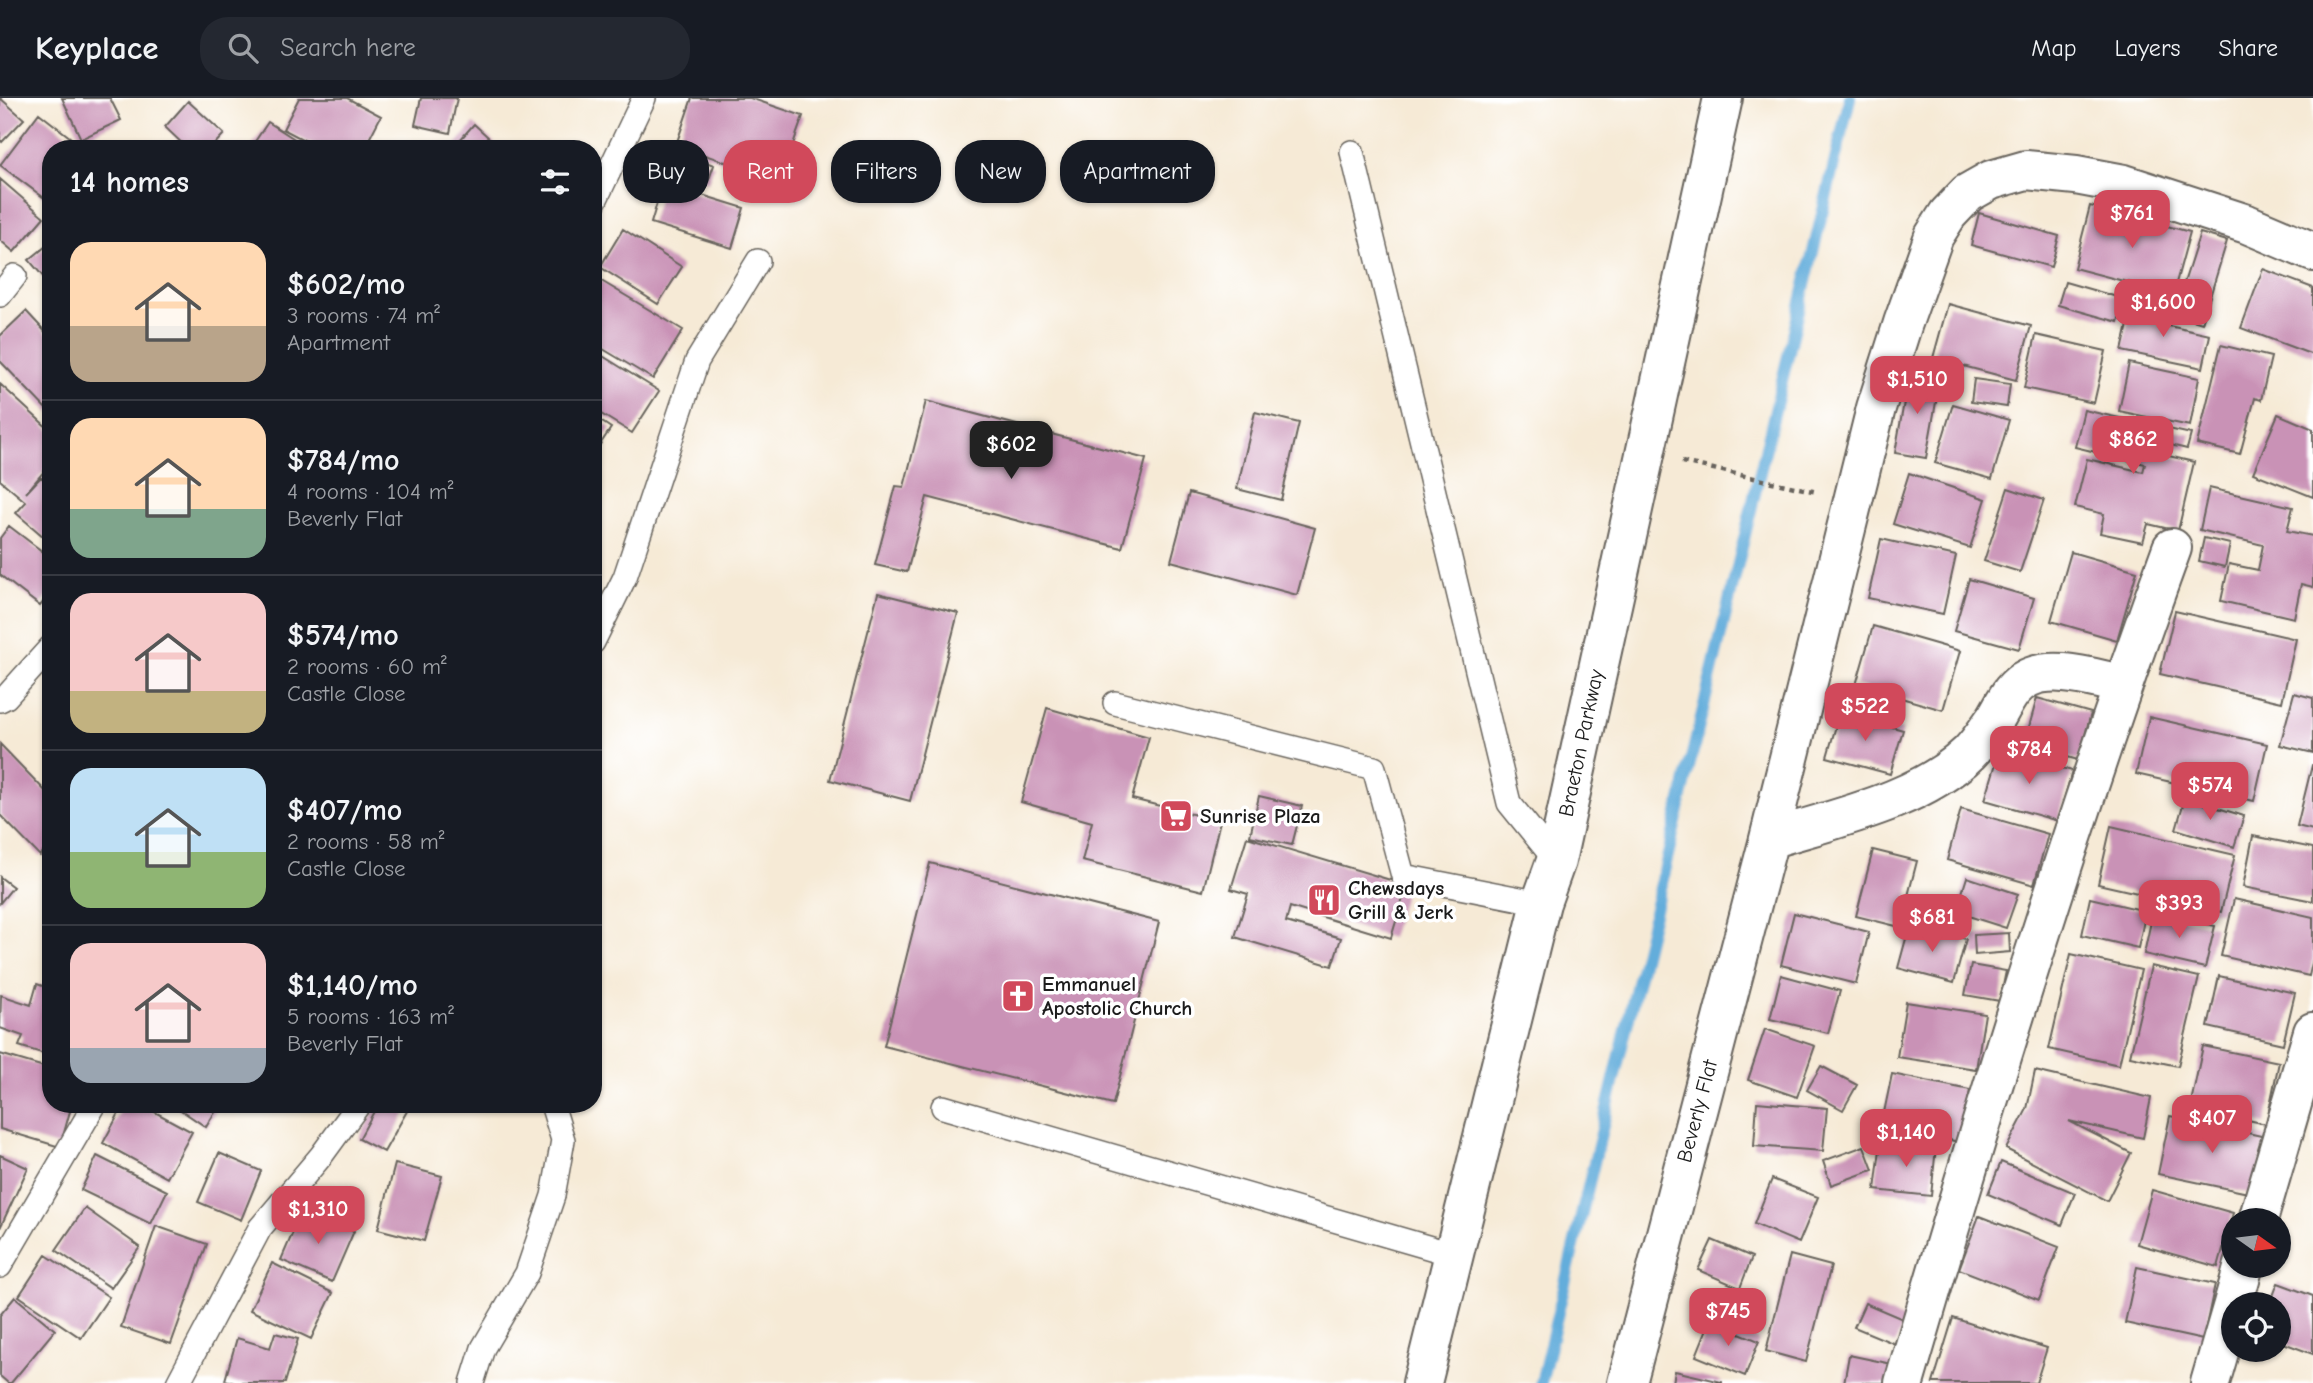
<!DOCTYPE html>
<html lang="en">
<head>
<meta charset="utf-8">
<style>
  :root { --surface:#171b24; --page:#242831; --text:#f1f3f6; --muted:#9ea1a6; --line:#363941; --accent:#d1495b }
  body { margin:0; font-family:"Comic Neue",sans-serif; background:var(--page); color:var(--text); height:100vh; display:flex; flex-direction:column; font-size:26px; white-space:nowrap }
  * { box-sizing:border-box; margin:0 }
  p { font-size:23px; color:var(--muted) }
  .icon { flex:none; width:38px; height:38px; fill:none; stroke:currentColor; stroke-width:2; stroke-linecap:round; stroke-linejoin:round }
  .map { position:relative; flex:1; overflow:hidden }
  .drawer { position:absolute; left:42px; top:42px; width:560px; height:973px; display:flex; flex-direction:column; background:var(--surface); border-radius:28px; box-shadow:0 2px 5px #0004 }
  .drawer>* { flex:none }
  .hud { position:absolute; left:623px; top:42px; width:665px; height:63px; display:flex; gap:14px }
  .needle { width:46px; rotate:104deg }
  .controls { position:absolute; left:2221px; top:1110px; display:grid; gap:14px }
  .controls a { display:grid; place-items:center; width:70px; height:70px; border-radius:50%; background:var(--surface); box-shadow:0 2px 5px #0004; font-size:35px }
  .price { position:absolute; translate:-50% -60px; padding:0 16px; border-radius:14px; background:var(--accent); color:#fff; font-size:23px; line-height:46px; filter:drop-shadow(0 2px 4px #0008) }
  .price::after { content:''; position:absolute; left:50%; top:42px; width:21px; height:16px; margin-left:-10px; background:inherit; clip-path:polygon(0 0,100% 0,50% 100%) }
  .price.selected { background:#222; color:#fff }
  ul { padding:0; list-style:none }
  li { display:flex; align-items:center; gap:21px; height:175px; padding:0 28px }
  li+li { border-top:2px solid var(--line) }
  li span { display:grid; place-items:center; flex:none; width:196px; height:140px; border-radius:21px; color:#555 }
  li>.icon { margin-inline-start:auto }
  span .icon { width:84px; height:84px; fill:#fffc; stroke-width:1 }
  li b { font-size:30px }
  h2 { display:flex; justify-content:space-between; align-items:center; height:84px; padding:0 28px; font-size:30px }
  .tag { padding:0 24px; border-radius:28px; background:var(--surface); box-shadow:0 2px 5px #0004; font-size:24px; line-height:63px }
  .tag.selected { background:var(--accent); color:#fff }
  header { display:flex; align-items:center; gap:42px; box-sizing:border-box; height:98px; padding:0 35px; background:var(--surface); border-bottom:2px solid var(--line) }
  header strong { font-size:33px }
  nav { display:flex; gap:38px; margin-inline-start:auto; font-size:24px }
  .search { width:490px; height:63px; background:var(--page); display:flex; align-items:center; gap:18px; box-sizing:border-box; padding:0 24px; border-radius:28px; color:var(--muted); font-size:26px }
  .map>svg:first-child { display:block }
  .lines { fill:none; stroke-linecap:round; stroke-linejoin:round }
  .stream { stroke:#63addb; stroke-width:12 }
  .building { fill:#c992b6 }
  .service-casing { stroke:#68645d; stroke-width:26 }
  .minor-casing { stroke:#68645d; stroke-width:42 }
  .secondary-casing { stroke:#68645d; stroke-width:42 }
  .path { stroke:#68645d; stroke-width:4.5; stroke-dasharray:5 5; stroke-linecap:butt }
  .service { stroke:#fff; stroke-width:23 }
  .minor { stroke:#fff; stroke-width:38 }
  .secondary { stroke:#fff; stroke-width:38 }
  .labels { text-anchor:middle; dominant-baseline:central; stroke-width:7; stroke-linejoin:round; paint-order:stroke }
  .street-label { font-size:21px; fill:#1c1c1c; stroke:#fff }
  .poi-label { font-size:21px; font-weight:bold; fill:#1c1c1c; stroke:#fff; text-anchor:start }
</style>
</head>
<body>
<header>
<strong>Keyplace</strong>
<div class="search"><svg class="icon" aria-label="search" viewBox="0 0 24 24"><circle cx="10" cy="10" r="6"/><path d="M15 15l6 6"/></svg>Search here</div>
<nav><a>Map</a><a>Layers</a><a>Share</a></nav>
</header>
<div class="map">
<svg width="2313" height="1285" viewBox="0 0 2313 1285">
  <rect width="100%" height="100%" fill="#fff"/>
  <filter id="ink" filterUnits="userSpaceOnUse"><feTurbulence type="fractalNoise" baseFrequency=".0143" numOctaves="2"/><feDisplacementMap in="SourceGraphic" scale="14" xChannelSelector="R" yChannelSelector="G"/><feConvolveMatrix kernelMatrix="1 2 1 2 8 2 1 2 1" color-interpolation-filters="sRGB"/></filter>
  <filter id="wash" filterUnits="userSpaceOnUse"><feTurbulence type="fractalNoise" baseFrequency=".00686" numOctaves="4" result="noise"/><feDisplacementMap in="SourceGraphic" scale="28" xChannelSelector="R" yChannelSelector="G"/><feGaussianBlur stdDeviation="1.57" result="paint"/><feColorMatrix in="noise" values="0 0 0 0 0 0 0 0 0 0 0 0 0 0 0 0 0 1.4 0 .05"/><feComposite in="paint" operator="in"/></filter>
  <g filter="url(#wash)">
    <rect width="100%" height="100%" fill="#f6ead6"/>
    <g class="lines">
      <path class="stream" d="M 1541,1285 L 1850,0"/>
    </g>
    <g id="blocks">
      <path class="building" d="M 0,0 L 24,21 L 2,44 L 0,42 Z
        M 62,0 L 110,0 L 121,22 L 81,41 Z
        M 299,0 L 347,0 L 381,18 L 364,51 L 321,51 L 283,31 Z
        M 421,0 L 457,0 L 450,35 L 415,27 Z
        M 692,0 L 750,0 L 803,18 L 780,83 L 676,47 Z
        M 188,3 L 224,36 L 210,51 L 188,51 L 165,29 Z
        M 39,15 L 85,51 L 51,51 L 51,105 L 0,67 Z
        M 268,24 L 310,51 L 250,51 Z
        M 474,26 L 501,51 L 452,51 Z
        M 684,56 L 714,67 L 708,84 L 678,73 Z
        M 0,81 L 44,119 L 14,154 L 0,142 Z
        M 663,85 L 744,110 L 732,150 L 651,125 Z
        M 2090,108 L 2190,134 L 2173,196 L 2074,170 Z
        M 1979,115 L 2059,138 L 2051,169 L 1971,147 Z
        M 623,131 L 682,169 L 658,206 L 600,169 Z
        M 2200,135 L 2227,143 L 2202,225 L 2174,216 Z
        M 51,144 L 51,188 L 29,162 Z
        M 2263,171 L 2313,190 L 2313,257 L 2241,230 Z
        M 593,178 L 683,232 L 653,281 L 593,245 Z
        M 2065,184 L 2124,201 L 2118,224 L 2058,207 Z
        M 2133,205 L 2158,211 L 2155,225 L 2210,237 L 2203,270 L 2122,253 Z
        M 1948,206 L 2031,228 L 2016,282 L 1933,260 Z
        M 26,213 L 51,240 L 51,316 L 0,263 L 0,238 Z
        M 2036,237 L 2106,253 L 2094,305 L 2024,290 Z
        M 2221,247 L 2271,259 L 2261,302 L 2255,300 L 2240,356 L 2197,346 Z
        M 593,252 L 659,293 L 632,335 L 593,311 Z
        M 2129,265 L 2199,280 L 2190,328 L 2119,313 Z
        M 1909,276 L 1940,282 L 1926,360 L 1895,355 Z
        M 1974,281 L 2010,286 L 2007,309 L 1971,304 Z
        M 0,286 L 51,333 L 51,365 L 26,395 L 41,379 L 51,387 L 51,445 L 16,415 L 26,404 L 0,382 Z
        M 926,303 L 1146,361 L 1122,450 L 927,399 L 907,474 L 875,467 L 896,388 L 904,389 Z
        M 1953,306 L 2009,322 L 1992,381 L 1935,365 Z
        M 2084,312 L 2191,336 L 2187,351 L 2158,344 L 2156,355 L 2194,364 L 2178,433 L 2148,426 L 2143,444 L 2100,435 L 2104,416 L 2075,409 L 2087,361 L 2143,374 L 2145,366 L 2075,349 Z
        M 1255,314 L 1299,325 L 1281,402 L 1237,391 Z
        M 2278,316 L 2313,331 L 2313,399 L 2253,375 Z
        M 593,318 L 611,330 L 593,357 Z
        M 1909,375 L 1986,401 L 1970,450 L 1893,426 Z
        M 2008,390 L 2044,402 L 2020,474 L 1984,463 Z
        M 2209,390 L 2293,409 L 2287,433 L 2313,438 L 2313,489 L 2301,486 L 2294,520 L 2221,503 L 2229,466 L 2258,472 L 2263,447 L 2200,432 Z
        M 1189,395 L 1315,430 L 1297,497 L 1171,463 Z
        M 9,428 L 51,460 L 51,494 L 40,508 L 0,477 L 0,440 Z
        M 2204,440 L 2230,446 L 2225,469 L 2199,463 Z
        M 1881,441 L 1956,458 L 1943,516 L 1868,500 Z
        M 2071,454 L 2137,473 L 2117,542 L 2051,523 Z
        M 1969,481 L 2034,500 L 2019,551 L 1954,533 Z
        M 878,495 L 958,515 L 910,703 L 830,682 Z
        M 2175,513 L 2296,541 L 2282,604 L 2160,576 Z
        M 1873,528 L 1960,553 L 1943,612 L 1856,587 Z
        M 2294,595 L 2313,600 L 2313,655 L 2280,647 Z
        M 2037,600 L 2091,615 L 2078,662 L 2024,647 Z
        M 1047,610 L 1149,639 L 1132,701 L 1220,723 L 1203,793 L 1082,763 L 1092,724 L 1021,704 Z
        M 1840,614 L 1903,632 L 1890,676 L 1827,659 Z
        M 2149,619 L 2267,646 L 2254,703 L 2136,676 Z
        M 0,646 L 51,699 L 51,765 L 42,755 L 40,758 L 0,717 Z
        M 2000,652 L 2072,673 L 2058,723 L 1985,702 Z
        M 2312,667 L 2313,667 L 2313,732 L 2297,728 Z
        M 1259,698 L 1302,708 L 1292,747 L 1250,738 Z
        M 2185,700 L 2244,718 L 2234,749 L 2176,731 Z
        M 1961,711 L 2048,736 L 2034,787 L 1947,762 Z
        M 2111,728 L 2235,757 L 2221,814 L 2098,786 Z
        M 2253,738 L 2313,750 L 2313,803 L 2243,789 Z
        M 1247,739 L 1407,787 L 1391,840 L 1290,809 L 1286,824 L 1341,840 L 1332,868 L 1235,839 L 1248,796 L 1231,791 Z
        M 1873,752 L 1917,763 L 1900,829 L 1856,818 Z
        M 930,765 L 1159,824 L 1113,1006 L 884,948 Z
        M 0,779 L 13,789 L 0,805 Z
        M 1967,779 L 2018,796 L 2006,830 L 1956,814 Z
        M 2090,800 L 2146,813 L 2138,850 L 2082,837 Z
        M 2234,801 L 2313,819 L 2313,861 L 2309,878 L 2221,858 Z
        M 2153,814 L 2215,828 L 2205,870 L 2144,856 Z
        M 1794,815 L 1869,834 L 1856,886 L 1781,867 Z
        M 1910,826 L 1966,841 L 1954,885 L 1898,870 Z
        M 2009,835 L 2010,854 L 1975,857 L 1974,837 Z
        M 2071,856 L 2141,872 L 2119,967 L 2049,951 Z
        M 1971,867 L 2006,873 L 2000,903 L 1965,897 Z
        M 2151,868 L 2199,879 L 2178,968 L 2130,958 Z
        M 1781,877 L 1840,893 L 1828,935 L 1770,921 Z
        M 2219,878 L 2295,895 L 2283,946 L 2208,929 Z
        M 37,886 L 51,891 L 51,958 L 19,948 L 23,938 L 0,930 L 1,897 L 31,907 Z
        M 1906,904 L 1985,916 L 1976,971 L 1897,959 Z
        M 1765,931 L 1815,948 L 1797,999 L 1748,982 Z
        M 2203,948 L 2279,964 L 2266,1026 L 2190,1009 Z
        M 0,956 L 51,971 L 51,1006 L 72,1006 L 60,1049 L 0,1031 Z
        M 1821,968 L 1857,987 L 1843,1012 L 1807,992 Z
        M 2035,973 L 2151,1000 L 2143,1040 L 2069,1023 L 2131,1055 L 2107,1103 L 2006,1051 L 2027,1011 Z
        M 1892,976 L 1970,992 L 1960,1044 L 1881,1029 Z
        M 1757,1004 L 1827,1010 L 1823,1053 L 1754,1048 Z
        M 124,1006 L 140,1006 L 192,1034 L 167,1080 L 103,1045 Z
        M 172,1006 L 220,1006 L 206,1029 Z
        M 378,1006 L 411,1006 L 384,1054 L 359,1041 Z
        M 2170,1018 L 2266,1039 L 2253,1096 L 2158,1076 Z
        M 1881,1043 L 1936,1049 L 1931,1098 L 1875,1092 Z
        M 1864,1048 L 1873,1072 L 1831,1087 L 1823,1063 Z
        M 219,1055 L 261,1073 L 241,1122 L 198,1104 Z
        M 0,1057 L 28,1070 L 0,1130 Z
        M 97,1058 L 167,1093 L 151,1126 L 81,1092 Z
        M 2001,1064 L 2075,1095 L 2062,1127 L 1988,1096 Z
        M 395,1066 L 442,1078 L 424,1143 L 378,1131 Z
        M 1772,1081 L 1818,1099 L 1799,1145 L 1754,1126 Z
        M 2152,1092 L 2233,1115 L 2218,1169 L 2137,1146 Z
        M 85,1110 L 140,1149 L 111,1190 L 56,1152 Z
        M 303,1111 L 354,1133 L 332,1184 L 281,1162 Z
        M 1979,1118 L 2059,1149 L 2039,1202 L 1959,1171 Z
        M 156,1128 L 207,1146 L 171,1246 L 121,1229 Z
        M 1712,1142 L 1752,1159 L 1740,1190 L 1698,1172 Z
        M 46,1157 L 109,1199 L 81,1240 L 19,1198 Z
        M 1790,1157 L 1831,1168 L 1806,1264 L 1766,1253 Z
        M 272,1165 L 333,1195 L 311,1241 L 250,1212 Z
        M 2137,1169 L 2215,1186 L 2203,1242 L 2125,1225 Z
        M 2278,1185 L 2313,1198 L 2313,1256 L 2278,1243 L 2278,1206 L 2270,1206 Z
        M 15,1199 L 55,1232 L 11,1285 L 8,1285 L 0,1278 L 0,1217 Z
        M 1865,1205 L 1905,1222 L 1895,1246 L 1854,1229 Z
        M 1953,1220 L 2047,1250 L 2036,1285 L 1933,1285 Z
        M 1710,1223 L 1759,1243 L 1745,1278 L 1696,1258 Z
        M 275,1235 L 298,1241 L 285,1285 L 234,1285 L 225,1282 L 237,1240 L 270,1250 Z
        M 1849,1257 L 1892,1266 L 1889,1285 L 1844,1285 Z
        M 1675,1273 L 1722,1284 L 1722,1285 L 1673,1285 Z"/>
    </g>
  </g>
  <g filter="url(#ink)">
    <use href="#blocks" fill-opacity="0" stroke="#68645d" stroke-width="2"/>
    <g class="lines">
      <defs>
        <path id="service" d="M 1352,54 L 1509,705 L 1556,763
          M 593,107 L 644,0
          M 0,197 L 15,178
          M 593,544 L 625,479 L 697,263 L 758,163
          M 0,602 L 6,599 L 51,549
          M 1115,605 L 1374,670 L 1403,778 L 1541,805
          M 943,1009 L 1455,1157
          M 0,1168 L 95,1006
          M 178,1285 L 260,1130 L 321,1058 L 359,1006
          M 472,1285 L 483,1250 L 527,1175 L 553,1098 L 563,1042 L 552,1006"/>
        <path id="minor" d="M 1769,741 C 1833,721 1920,703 1969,655 C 1979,645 1987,632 1995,621 C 2005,605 2010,589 2028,580 C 2055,567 2094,581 2122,586
          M 2258,1122 L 2313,934
          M 2233,1206 L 2244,1167
          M 1627,1285 L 1769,741 L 1876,310 L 1903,225 L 1934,138 L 1948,116 L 1968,95 L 1991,82 L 2026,72 L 2076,77 L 2124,86 L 2247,126 L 2313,154
          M 1904,1285 C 1986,1005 2072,724 2172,450
          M 2210,1285 L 2233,1206"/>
        <path id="secondary" d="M 1422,1285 L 1541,805 L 1556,763 L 1723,0"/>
      </defs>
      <use href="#service" class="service-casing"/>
      <use href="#minor" class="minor-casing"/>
      <use href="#secondary" class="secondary-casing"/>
      <path class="path" d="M 1682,364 L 1817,394"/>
      <use href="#service" class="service"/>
      <use href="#minor" class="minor"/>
      <use href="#secondary" class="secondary"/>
    </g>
  </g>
  <defs>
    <symbol id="supermarket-square" viewBox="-11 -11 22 22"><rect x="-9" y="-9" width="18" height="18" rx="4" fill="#d1495b" stroke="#fff"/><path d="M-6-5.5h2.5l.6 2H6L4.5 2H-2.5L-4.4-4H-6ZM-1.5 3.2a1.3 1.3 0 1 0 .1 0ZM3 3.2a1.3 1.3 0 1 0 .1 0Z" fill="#fff"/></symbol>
    <symbol id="restaurant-square" viewBox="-11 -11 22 22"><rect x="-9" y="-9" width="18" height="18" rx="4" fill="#d1495b" stroke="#fff"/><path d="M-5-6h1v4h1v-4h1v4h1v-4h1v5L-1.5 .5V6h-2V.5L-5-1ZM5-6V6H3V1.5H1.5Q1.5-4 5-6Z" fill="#fff"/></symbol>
    <symbol id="church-square" viewBox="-11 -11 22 22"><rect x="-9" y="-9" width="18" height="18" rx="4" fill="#d1495b" stroke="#fff"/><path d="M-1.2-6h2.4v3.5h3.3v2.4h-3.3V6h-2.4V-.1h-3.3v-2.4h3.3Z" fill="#fff"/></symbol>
  </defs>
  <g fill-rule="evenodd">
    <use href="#supermarket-square" x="1157" y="699" width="38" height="38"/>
    <use href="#restaurant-square" x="1305" y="783" width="38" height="38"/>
    <use href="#church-square" x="999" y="879" width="38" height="38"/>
  </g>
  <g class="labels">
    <g class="street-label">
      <text transform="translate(1581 645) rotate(-78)">Braeton Parkway</text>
      <text transform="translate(1697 1013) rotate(-75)">Beverly Flat</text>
    </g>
    <g class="poi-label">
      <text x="1200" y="718">Sunrise Plaza</text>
      <text x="1348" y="790">Chewsdays<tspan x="1348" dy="24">Grill &amp; Jerk</tspan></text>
      <text x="1042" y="886">Emmanuel<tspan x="1042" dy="24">Apostolic Church</tspan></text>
    </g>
  </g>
</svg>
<div class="controls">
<a><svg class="needle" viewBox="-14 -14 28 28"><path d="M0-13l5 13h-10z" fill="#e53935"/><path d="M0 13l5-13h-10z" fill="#9ea1a6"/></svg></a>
<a><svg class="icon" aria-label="locate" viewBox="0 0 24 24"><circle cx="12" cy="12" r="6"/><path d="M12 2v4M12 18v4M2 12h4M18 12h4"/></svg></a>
</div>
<b class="price" style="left:2132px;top:152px">$761</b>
<b class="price" style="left:2163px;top:241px">$1,600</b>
<b class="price" style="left:1917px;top:318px">$1,510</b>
<b class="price" style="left:2133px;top:378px">$862</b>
<b class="price selected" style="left:1011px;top:383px">$602</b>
<b class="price" style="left:1865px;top:645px">$522</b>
<b class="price" style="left:2029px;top:688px">$784</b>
<b class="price" style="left:2210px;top:724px">$574</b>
<b class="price" style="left:2179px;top:842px">$393</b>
<b class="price" style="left:1932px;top:856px">$681</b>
<b class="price" style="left:2212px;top:1057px">$407</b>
<b class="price" style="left:1906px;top:1071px">$1,140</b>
<b class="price" style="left:318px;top:1148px">$1,310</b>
<b class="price" style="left:1728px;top:1250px">$745</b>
<div class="hud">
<a class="tag">Buy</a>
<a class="tag selected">Rent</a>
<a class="tag">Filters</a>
<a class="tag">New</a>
<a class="tag">Apartment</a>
</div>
<section class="drawer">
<h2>14 homes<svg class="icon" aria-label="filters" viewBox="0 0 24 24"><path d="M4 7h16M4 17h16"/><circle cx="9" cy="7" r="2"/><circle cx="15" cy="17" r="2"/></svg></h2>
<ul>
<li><span style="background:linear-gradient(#ffd9b3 60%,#b9a48a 0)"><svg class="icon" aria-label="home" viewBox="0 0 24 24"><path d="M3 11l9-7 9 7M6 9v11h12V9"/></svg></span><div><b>$602/mo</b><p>3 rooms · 74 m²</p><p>Apartment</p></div></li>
<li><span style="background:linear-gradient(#ffd9b3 65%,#7fa58c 0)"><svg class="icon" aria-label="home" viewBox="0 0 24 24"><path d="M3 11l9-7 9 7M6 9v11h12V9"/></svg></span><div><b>$784/mo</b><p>4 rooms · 104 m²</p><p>Beverly Flat</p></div></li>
<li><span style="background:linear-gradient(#f6c9c9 70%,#c2b280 0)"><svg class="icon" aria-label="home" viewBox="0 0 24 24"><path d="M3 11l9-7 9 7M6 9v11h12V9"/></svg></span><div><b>$574/mo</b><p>2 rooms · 60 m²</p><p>Castle Close</p></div></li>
<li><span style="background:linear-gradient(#bfe0f5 60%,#8fb573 0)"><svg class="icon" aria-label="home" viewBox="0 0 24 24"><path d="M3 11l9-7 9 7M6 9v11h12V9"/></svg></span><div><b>$407/mo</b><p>2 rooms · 58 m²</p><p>Castle Close</p></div></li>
<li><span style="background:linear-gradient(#f6c9c9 75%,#9aa5b1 0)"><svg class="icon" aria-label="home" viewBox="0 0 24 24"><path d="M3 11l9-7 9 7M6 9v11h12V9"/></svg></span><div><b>$1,140/mo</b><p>5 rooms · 163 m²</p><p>Beverly Flat</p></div></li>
</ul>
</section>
</div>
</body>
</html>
